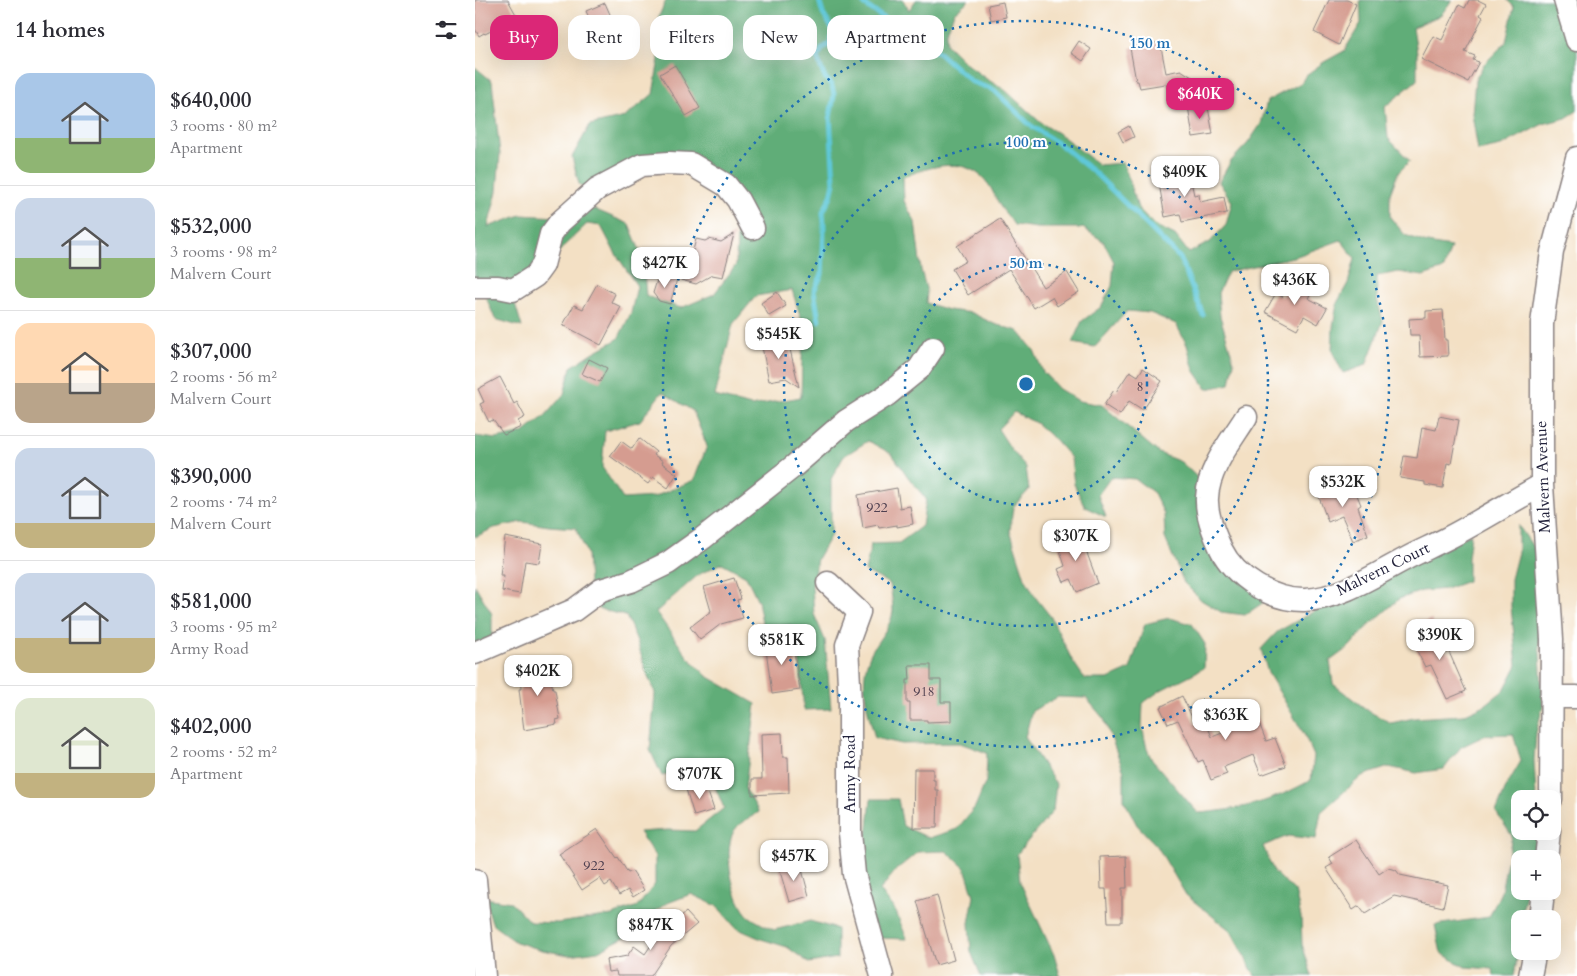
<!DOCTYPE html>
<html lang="en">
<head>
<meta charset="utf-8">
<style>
  :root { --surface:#fff; --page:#f7f7f7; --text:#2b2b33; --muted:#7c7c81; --line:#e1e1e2; --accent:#db2777 }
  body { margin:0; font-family:Cardo,serif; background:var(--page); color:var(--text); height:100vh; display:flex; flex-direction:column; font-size:19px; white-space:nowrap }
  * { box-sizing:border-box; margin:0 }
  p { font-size:16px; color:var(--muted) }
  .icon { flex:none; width:28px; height:28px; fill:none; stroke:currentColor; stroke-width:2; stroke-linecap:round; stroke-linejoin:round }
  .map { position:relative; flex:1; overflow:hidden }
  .sheet { display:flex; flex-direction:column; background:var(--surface); width:475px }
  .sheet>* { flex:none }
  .hud { position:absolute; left:15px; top:15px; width:475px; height:45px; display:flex; gap:10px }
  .controls { position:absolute; left:1036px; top:790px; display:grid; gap:10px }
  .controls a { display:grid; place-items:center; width:50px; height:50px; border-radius:10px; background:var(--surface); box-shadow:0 5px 20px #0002; font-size:25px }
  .price { position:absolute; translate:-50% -42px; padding:0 11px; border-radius:10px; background:#fff; color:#222; font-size:16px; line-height:32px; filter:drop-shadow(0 1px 2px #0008) }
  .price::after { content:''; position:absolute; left:50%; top:30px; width:15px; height:11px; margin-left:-8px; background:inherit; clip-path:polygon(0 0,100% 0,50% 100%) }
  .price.current { background:var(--accent); color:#fff }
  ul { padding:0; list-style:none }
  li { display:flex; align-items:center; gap:15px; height:125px; padding:0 15px }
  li+li { border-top:1px solid var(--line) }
  li span { display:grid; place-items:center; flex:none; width:140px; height:100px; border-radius:15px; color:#555 }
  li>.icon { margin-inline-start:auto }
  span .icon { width:60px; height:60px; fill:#fffc; stroke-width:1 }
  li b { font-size:21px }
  h2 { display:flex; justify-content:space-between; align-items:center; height:60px; padding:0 15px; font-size:21px }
  .tag { padding:0 18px; border-radius:15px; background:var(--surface); box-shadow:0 5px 20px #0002; font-size:18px; line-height:45px }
  .tag.current { background:var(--accent); color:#fff }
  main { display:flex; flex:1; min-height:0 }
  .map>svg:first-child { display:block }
  .forest { fill:#60ad78; stroke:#41685a; fill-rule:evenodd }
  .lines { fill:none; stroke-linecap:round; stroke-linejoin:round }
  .stream { stroke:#5ec8d9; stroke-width:5 }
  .building { fill:#d59c90 }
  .minor-casing { stroke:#8a8180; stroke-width:25 }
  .minor { stroke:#fff; stroke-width:22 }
  .ring { fill:none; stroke:#1f6fb2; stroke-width:2.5; stroke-dasharray:2.5 5 }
  .labels { text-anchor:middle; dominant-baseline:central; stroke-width:4; stroke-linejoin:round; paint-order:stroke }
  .number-label { font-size:14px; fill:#4f4050 }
  .street-label { font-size:16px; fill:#22223b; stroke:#fff }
  .centre { fill:#1f6fb2; stroke:#fff; stroke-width:2.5 }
  .ring-label { font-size:15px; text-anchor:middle; font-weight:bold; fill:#1f6fb2; stroke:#fff; stroke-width:4; stroke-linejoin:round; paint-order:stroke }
</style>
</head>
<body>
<main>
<section class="sheet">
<h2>14 homes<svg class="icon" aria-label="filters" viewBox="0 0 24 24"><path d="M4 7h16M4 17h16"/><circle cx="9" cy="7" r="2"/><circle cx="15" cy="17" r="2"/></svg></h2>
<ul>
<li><span style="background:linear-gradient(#a9c7e8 65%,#8fb573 0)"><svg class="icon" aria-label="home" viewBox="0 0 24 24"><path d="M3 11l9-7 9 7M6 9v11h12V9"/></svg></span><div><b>$640,000</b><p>3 rooms · 80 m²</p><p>Apartment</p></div></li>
<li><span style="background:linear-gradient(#c9d6e8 60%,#8fb573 0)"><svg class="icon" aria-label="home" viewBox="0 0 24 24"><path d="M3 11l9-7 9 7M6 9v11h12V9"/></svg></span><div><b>$532,000</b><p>3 rooms · 98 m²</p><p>Malvern Court</p></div></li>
<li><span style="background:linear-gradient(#ffd9b3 60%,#b9a48a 0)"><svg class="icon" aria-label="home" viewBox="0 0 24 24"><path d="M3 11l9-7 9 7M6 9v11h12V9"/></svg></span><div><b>$307,000</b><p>2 rooms · 56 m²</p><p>Malvern Court</p></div></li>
<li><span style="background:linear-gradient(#c9d6e8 75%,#c2b280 0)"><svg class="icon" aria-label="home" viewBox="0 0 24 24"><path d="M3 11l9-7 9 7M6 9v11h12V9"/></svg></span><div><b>$390,000</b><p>2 rooms · 74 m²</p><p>Malvern Court</p></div></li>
<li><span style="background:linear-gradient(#c9d6e8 65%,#c2b280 0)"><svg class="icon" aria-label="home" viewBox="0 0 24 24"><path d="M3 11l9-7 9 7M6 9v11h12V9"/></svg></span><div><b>$581,000</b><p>3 rooms · 95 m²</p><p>Army Road</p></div></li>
<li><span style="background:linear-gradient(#dfe7d0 75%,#c2b280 0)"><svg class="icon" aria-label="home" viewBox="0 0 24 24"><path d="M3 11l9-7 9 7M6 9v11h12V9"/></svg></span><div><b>$402,000</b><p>2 rooms · 52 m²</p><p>Apartment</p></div></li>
</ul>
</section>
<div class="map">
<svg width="1102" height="976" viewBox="0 0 1102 976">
  <rect width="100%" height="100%" fill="#fff"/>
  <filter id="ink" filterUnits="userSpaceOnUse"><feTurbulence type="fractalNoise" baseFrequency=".02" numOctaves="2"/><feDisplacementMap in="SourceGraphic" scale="10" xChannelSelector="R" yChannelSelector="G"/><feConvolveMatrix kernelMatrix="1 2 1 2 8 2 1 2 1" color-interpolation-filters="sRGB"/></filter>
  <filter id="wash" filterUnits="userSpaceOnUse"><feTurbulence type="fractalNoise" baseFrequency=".0096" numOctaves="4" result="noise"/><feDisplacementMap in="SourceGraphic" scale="20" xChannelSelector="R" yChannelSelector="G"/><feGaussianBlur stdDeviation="1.12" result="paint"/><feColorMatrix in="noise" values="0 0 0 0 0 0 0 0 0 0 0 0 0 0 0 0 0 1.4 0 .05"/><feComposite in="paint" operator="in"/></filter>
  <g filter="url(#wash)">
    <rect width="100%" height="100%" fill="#f3e0c4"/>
    <path class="forest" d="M 191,0 L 428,0 L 434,10 L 441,0 L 494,0 L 479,13 L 471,34 L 472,45 L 490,63 L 510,78 L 530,90 L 566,123 L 586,135 L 624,165 L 648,163 L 663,208 L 679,225 L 700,235 L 714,253 L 735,242 L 751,225 L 757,202 L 744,182 L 756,161 L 773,143 L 786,124 L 792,101 L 826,83 L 831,75 L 849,62 L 869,51 L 886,23 L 885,0 L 977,0 L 966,15 L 938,27 L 942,53 L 942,80 L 910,107 L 913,138 L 935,161 L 923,173 L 915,194 L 915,217 L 930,235 L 952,243 L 976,247 L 969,269 L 948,276 L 924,272 L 902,276 L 902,299 L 908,321 L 891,365 L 868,373 L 857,351 L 858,327 L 862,303 L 873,283 L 880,259 L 866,240 L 822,256 L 753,272 L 743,293 L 745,316 L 759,362 L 755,384 L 732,389 L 719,370 L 712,345 L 701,324 L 675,313 L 652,311 L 620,347 L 597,343 L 607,321 L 626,307 L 637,286 L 639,262 L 628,241 L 608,228 L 562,228 L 539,225 C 535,218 529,212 525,206 C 521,199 518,191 514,185 C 492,154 457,166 428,177 L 429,201 L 440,222 L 446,270 L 452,292 L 451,303 L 473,310 L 497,313 L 519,324 L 543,331 L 559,350 L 568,372 L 584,389 L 604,401 L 627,405 L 684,453 L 706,462 L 723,478 L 728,501 L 789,602 L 770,615 L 746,612 L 726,600 L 709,583 L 690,538 L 689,514 L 679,493 L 660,479 L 636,477 L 623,495 L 631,517 L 610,507 L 599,484 L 596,458 L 580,440 L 561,423 L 539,412 L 523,429 L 536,449 L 551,467 L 554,490 L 538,507 L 535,531 L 550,578 L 561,598 L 576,617 L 597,660 L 610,679 L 633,679 L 655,669 L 670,624 L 694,618 L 717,624 L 730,644 L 729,668 L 686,690 L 668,703 L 667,726 L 672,749 L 677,760 L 723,813 C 766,810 799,801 836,780 L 839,756 L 829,734 L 793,673 L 786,649 L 802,632 L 843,609 L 996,534 L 993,558 L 993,581 L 971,589 L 947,591 L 924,599 L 889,630 L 874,647 L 855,661 L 858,684 L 895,712 L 916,723 L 939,718 L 988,715 L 1010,705 L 1029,690 L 1042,665 L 1036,607 L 1036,579 L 1043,552 L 1043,525 L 1059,548 L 1068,706 L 1061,733 L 1059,760 L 1061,799 L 1045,799 L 1045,831 L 1061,831 L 1061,847 L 1058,859 L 1045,859 L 1045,891 L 1052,891 L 1045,919 L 1044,948 L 1039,976 L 1019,976 L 1018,969 L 990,967 L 966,953 L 960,925 L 1014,917 L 1026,892 L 1037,836 L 1021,812 L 1032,785 L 1046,761 L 1038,734 L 1011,735 L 986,747 L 969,769 L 941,773 L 914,767 L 887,776 L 846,812 L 841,839 L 813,836 L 788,846 L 799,872 L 820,891 L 826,917 L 827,944 L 837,976 L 780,976 L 756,931 L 711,895 L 682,846 L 662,825 L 649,800 L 649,772 L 629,719 L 611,698 L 583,697 L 557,711 L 550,737 L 581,784 L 578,811 L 542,854 L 545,882 L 580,957 L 585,976 L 506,976 L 496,952 L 494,923 L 499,896 L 490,868 L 471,851 L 443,852 L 422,869 L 405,890 L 421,912 L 432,939 L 404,938 L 393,912 L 388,856 L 393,828 L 396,799 L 423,799 L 428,826 L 454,838 L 482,829 L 500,807 L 511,781 L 512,753 L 485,743 L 427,744 L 400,738 C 393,712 383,682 395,655 C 401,641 416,628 418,611 C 418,602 416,592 415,584 L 390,571 L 396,544 L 424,543 L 447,526 L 451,499 L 433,477 L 417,454 L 393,441 L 369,456 L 356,479 L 356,535 L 342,559 L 337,586 L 339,614 L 350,640 L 356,709 L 329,710 L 322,635 L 315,625 L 288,628 L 283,601 L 271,576 L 247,563 L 223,575 L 181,612 L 212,656 L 232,676 L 281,704 L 270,788 L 284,812 C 277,817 267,821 262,827 C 245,844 258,904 275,917 C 282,922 291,926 299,930 L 335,921 L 362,929 L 362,958 L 334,963 L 312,947 L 286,939 L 261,928 L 242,906 L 216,894 L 190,904 L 148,938 L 123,951 L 94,955 L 67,950 L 41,942 L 18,925 L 9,898 L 36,902 L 55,922 L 83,923 L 137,915 L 163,906 L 180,884 L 180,856 L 164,832 L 193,830 L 220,831 L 249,808 L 238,782 L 214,769 L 187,776 L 175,750 L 180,693 L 170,669 L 162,641 L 151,616 L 124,609 L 114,583 L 112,554 L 101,528 L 74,526 L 47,522 L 19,528 L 0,537 L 0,436 L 21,439 L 48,433 L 70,416 L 89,394 L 96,367 L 119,352 L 143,339 L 156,313 L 162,286 L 139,251 L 126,226 L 112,224 L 92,243 L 39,300 L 47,327 L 20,319 L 9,292 L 0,290 L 0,67 L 17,81 L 25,154 L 22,191 L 13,227 L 46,215 L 84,217 L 119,209 L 154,224 L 168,258 L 171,296 L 206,308 L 239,294 L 261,265 L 262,229 L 245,197 L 215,176 L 182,162 L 121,200 L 104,184 L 97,157 L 115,125 L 150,117 L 178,94 L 184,59 L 181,23 ZM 317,290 L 328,325 L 326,397 L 276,406 L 240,396 L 258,324 L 281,296 ZM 187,392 L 218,411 L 232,446 L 219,480 L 179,497 L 148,499 L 127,467 L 130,431 L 165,421 Z
      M 1032,0 L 1102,0 L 1102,111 L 1091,118 L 1068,124 L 1026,146 L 1003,151 L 997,114 L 1000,80 L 1009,64 L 1031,42 L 1039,7 Z
      M 0,585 L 17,614 L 17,642 L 0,644 Z"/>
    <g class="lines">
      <path class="stream" d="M 386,0 L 390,5 L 433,35 L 444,50 L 462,51 L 497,82 L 519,90 L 555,125 L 587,146 L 621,174 L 705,258 L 728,315
        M 344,321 L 339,291 L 347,274 L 349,229 L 348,212 L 356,196 L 359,183 L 355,117 L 359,95 L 357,86 L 349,76 L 342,57 L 348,48 L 355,44 L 358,30 L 348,14 L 344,0"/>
    </g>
    <g id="blocks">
      <path class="building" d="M 0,0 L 33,0 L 55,40 L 41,46 L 41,45 L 39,46 L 28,25 L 10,34 L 9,33 L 4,36 L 0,29 Z
        M 854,0 L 872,0 L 881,4 L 864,45 L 839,32 Z
        M 994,0 L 1003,0 L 1011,4 L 1005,15 L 1008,17 L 990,52 L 1000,56 L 998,60 L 1004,62 L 993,82 L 946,59 L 958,36 L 967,40 L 984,5 L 990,8 Z
        M 528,2 L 531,17 L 516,20 L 513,5 Z
        M 130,3 L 141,28 L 122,36 L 111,11 Z
        M 604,41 L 616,49 L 608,61 L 596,53 Z
        M 685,42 L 691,73 L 706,70 L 720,79 L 707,97 L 690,84 L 665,88 L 663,81 L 661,81 L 655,48 Z
        M 200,65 L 225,108 L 211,116 L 185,74 Z
        M 732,102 L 738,134 L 718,137 L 713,106 Z
        M 654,126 L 659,137 L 648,142 L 643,132 Z
        M 699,164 L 702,184 L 716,181 L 719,195 L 724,194 L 725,202 L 749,197 L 752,213 L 707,222 L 705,214 L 690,217 L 681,167 Z
        M 525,219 L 568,287 L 592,272 L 604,292 L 582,306 L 577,297 L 559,308 L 534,269 L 493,295 L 477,269 L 491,261 L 482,246 Z
        M 259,234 L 248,277 L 237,275 L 221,284 L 206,280 L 210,261 L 216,258 L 221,239 L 230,241 L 234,239 L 246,242 Z
        M 184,274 L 202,279 L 195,304 L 184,301 L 178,293 Z
        M 818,278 L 833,287 L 830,292 L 835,295 L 833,298 L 852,308 L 843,324 L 829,316 L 822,329 L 790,312 L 801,293 L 807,297 Z
        M 122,284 L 140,294 L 136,302 L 146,307 L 126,345 L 88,325 L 99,305 L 108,309 Z
        M 302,292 L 311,306 L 294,316 L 286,303 Z
        M 968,310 L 970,340 L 972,340 L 973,356 L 945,357 L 944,335 L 935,335 L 934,319 L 951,318 L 951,311 Z
        M 312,337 L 324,387 L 311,378 L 294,381 L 286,342 Z
        M 114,359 L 132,368 L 125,382 L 107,374 Z
        M 668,368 L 687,381 L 668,410 L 654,401 L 645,415 L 629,405 L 639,390 L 641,392 L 655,371 L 663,376 Z
        M 25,377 L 39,404 L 42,402 L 50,417 L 43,421 L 46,427 L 29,435 L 18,420 L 14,422 L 5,404 L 9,402 L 3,389 Z
        M 964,416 L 984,420 L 976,464 L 972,463 L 968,488 L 950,485 L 950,482 L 925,478 L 929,456 L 942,458 L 947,427 L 961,430 Z
        M 164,438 L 181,452 L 179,455 L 188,461 L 187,463 L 202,474 L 193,488 L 178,477 L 173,484 L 135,456 L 146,441 L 157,449 Z
        M 861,481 L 864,490 L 867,489 L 868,491 L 876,488 L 877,491 L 880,490 L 886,505 L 883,507 L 893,535 L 878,541 L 867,516 L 853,522 L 841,489 Z
        M 422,488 L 425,508 L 435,506 L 438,524 L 422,527 L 422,525 L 404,528 L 403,525 L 388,528 L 383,495 Z
        M 601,531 L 604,538 L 606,537 L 623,583 L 602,592 L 596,579 L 589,582 L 583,569 L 590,566 L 581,538 Z
        M 30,537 L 67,544 L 64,563 L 50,561 L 45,594 L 27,591 L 29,576 L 25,576 Z
        M 259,578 L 266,599 L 262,600 L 268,618 L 246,624 L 225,640 L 215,627 L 236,611 L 229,587 Z
        M 956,619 L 972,653 L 974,652 L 991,691 L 972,699 L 956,665 L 950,667 L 941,649 L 951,644 L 942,625 Z
        M 317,638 L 325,690 L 297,694 L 290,642 Z
        M 66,661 L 68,670 L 74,669 L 78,690 L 80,690 L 85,719 L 81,720 L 82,724 L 49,730 L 44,689 L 46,689 L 45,674 L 50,673 L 49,664 Z
        M 434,665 L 456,665 L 456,680 L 466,680 L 466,702 L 476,702 L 476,721 L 452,722 L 452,720 L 435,720 L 435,703 L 432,703 L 432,680 L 435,680 Z
        M 707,696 L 720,724 L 730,720 L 737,737 L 768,725 L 761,708 L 776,702 L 791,741 L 800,738 L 811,766 L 786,775 L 778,755 L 749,767 L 752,774 L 736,780 L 728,760 L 723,762 L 703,720 L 693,724 L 685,707 Z
        M 307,733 L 308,757 L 313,757 L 314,793 L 277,795 L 277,779 L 287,779 L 286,734 Z
        M 439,769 L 458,769 L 458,780 L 460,780 L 460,790 L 463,790 L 462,828 L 438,828 Z
        M 230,783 L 239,810 L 219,816 L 211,789 Z
        M 122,829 L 142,858 L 143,857 L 153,873 L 157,871 L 169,890 L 158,897 L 153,890 L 144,895 L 136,882 L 130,886 L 125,878 L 107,890 L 84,854 Z
        M 881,840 L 904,874 L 913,868 L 921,870 L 925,875 L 973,885 L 968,907 L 919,896 L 890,914 L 884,906 L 878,910 L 851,868 L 858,864 L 854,857 Z
        M 651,856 L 652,888 L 647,888 L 647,922 L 633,922 L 631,889 L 626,889 L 625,857 Z
        M 325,862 L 334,896 L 314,902 L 304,868 Z
        M 462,895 L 479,960 L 461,965 L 442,901 Z
        M 211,912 L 222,924 L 196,946 L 176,976 L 142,976 L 141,971 L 133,972 L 131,960 L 152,956 L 159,946 L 170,954 L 183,935 Z"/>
    </g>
  </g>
  <g filter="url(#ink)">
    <use href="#blocks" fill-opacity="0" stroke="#8a8180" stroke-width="1"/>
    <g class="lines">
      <defs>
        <path id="minor" d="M 1090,0 L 1102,40
          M 0,287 L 23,287 L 38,290 L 60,276 L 68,265 L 76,234 L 85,222 L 122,189 L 167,165 L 194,163 L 216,164 L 251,185 L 263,200 L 278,228
          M 771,417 C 756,441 733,469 732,498 C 731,513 740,536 746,549 C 760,578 798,601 830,600 C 865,599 903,573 934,557 C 946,551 959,545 971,539 C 1004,522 1035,502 1067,485
          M 353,583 L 384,612 L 372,645 L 375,704 L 375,833 L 379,874 L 407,976
          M 0,653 L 99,610 L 126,590 L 156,581 L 193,563 L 228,538 L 319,466 L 371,421 L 412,395 L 444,369 L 458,348
          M 1076,697 L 1102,697
          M 1076,799 L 1077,639 L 1067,485 L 1067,324 L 1077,252 L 1102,158
          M 1071,859 L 1074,831
          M 0,880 L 9,976
          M 1065,919 L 1068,891
          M 1055,976 L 1060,951"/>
      </defs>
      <use href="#minor" class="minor-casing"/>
      <use href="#minor" class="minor"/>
    </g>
  </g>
  <g class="ring">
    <circle cx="551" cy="384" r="121"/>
    <circle cx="551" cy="384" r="242"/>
    <circle cx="551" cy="384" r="363"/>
  </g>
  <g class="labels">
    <g class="number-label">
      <text x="665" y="386">8</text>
      <text x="402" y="507">922</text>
      <text x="449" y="691">918</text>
      <text x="119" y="865">922</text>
    </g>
    <g class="street-label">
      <text transform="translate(1068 477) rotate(-92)">Malvern Avenue</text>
      <text transform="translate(908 569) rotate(-26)">Malvern Court</text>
      <text transform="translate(375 774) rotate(-90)">Army Road</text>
    </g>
  </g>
  <circle cx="551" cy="384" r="8" class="centre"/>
  <g class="ring-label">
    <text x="675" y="48">150 m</text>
    <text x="551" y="147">100 m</text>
    <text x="551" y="268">50 m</text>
  </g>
</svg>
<div class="controls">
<a><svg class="icon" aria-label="locate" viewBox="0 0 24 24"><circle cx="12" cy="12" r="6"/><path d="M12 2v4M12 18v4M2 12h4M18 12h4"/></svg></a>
<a>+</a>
<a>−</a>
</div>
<b class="price current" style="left:725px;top:120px">$640K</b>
<b class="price" style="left:710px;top:198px">$409K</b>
<b class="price" style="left:190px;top:289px">$427K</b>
<b class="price" style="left:820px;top:306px">$436K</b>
<b class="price" style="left:304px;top:360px">$545K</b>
<b class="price" style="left:868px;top:508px">$532K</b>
<b class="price" style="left:601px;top:562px">$307K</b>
<b class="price" style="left:965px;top:661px">$390K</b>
<b class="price" style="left:307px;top:666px">$581K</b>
<b class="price" style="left:63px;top:697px">$402K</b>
<b class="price" style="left:751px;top:741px">$363K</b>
<b class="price" style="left:225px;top:800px">$707K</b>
<b class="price" style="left:319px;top:882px">$457K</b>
<b class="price" style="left:176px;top:951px">$847K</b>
<div class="hud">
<a class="tag current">Buy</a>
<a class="tag">Rent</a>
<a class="tag">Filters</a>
<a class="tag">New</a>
<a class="tag">Apartment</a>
</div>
</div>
</main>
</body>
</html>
